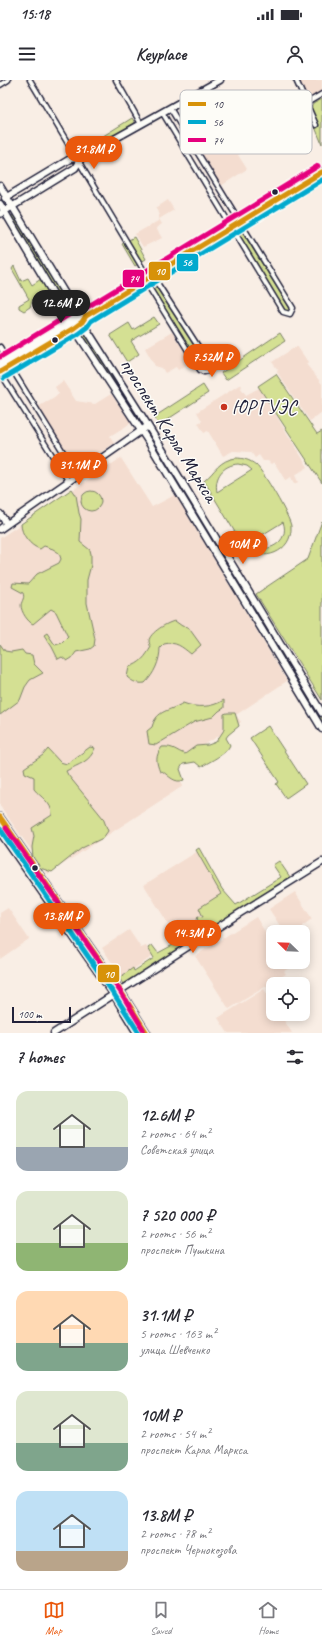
<!DOCTYPE html>
<html lang="en">
<head>
<meta charset="utf-8">
<style>
  :root { --surface:#fff; --page:#f7f7f7; --text:#2b2b33; --muted:#7c7c81; --line:#e1e1e2; --accent:#ea580c }
  body { margin:0; font-family:Caveat,sans-serif; background:var(--page); color:var(--text); height:100vh; display:flex; flex-direction:column; font-size:15px; white-space:nowrap }
  * { box-sizing:border-box; margin:0 }
  p { font-size:13px; color:var(--muted) }
  .icon { flex:none; width:22px; height:22px; fill:none; stroke:currentColor; stroke-width:2; stroke-linecap:round; stroke-linejoin:round }
  .map { position:relative; height:953px; overflow:hidden }
  .side { display:flex; flex-direction:column; background:var(--surface); flex:1 }
  .side>* { flex:none }
  .needle { width:26px; rotate:293deg }
  .buttons { position:absolute; left:266px; top:845px; display:grid; gap:8px }
  .buttons a { display:grid; place-items:center; width:44px; height:44px; border-radius:8px; background:var(--surface); box-shadow:0 2px 10px #0003; font-size:20px }
  .scale { position:absolute; left:12px; bottom:10px; width:59px; box-sizing:border-box; padding-left:4px; border:2px solid #22223b; border-top:0; font-size:11px; line-height:14px; white-space:nowrap; color:#22223b; -webkit-text-stroke:3px #fdfcf7; paint-order:stroke }
  .price { position:absolute; translate:-50% -34px; padding:0 9px; border-radius:14px; background:var(--accent); color:#fff; font-size:13px; line-height:26px; filter:drop-shadow(0 1px 2px #0008) }
  .price::after { content:''; position:absolute; left:50%; top:24px; width:12px; height:9px; margin-left:-6px; background:inherit; clip-path:polygon(0 0,100% 0,50% 100%) }
  .price.active { background:#222; color:#fff }
  ul { padding:0; list-style:none }
  li { display:flex; align-items:center; gap:12px; height:100px; padding:0 16px }
  li span { display:grid; place-items:center; flex:none; width:112px; height:80px; border-radius:12px; color:#555 }
  li>.icon { margin-inline-start:auto }
  span .icon { width:48px; height:48px; fill:#fffc; stroke-width:1 }
  li b { font-size:17px }
  h2 { display:flex; justify-content:space-between; align-items:center; height:48px; padding:0 16px; font-size:17px }
  .status { display:flex; justify-content:space-between; align-items:center; height:28px; padding:0 20px; background:var(--surface); direction:ltr }
  .status svg { height:11px; fill:currentColor }
  header { display:flex; justify-content:space-between; align-items:center; height:52px; padding:0 16px; background:var(--surface); font-size:18px; font-weight:700 }
  .tab-bar { display:flex; justify-content:space-around; align-items:center; height:56px; border-top:1px solid var(--line); background:var(--surface); font-size:11px; color:var(--muted) }
  .tab-bar a { display:grid; justify-items:center; gap:2px }
  .tab-bar .active { color:var(--accent) }
  .map>svg:first-child { display:block }
  .built { fill:#f4ddd0 }
  .green { fill:#d4e093; stroke:#7b8167; fill-rule:evenodd }
  .lines { fill:none; stroke-linecap:round; stroke-linejoin:round }
  .street-casing { stroke:#22223b; stroke-width:7 }
  .secondary-casing { stroke:#22223b; stroke-width:9 }
  .primary-casing { stroke:#22223b; stroke-width:10 }
  .street { stroke:#fdfcf7; stroke-width:4 }
  .secondary { stroke:#fdfcf7; stroke-width:6 }
  .primary { stroke:#fdfcf7; stroke-width:7 }
  .bus-1-casing { stroke:#fdfcf7; stroke-width:8 }
  .bus-2-casing { stroke:#fdfcf7; stroke-width:8 }
  .bus-3-casing { stroke:#fdfcf7; stroke-width:8 }
  .bus-1 { stroke:#d79209; stroke-width:5 }
  .bus-2 { stroke:#00a9ce; stroke-width:5 }
  .bus-3 { stroke:#e5007d; stroke-width:5 }
  .bus-dot { fill:#22223b; stroke:#fdfcf7; stroke-width:1.5 }
  .poi-dot { fill:#c8321e; stroke:#fdfcf7; stroke-width:1.5 }
  .labels { text-anchor:middle; dominant-baseline:central; stroke-width:3; stroke-linejoin:round; paint-order:stroke }
  .poi-label { font-size:20px; fill:#22223b; stroke:#fdfcf7; text-anchor:start }
  .street-label { font-size:20px; fill:#22223b; stroke:#fdfcf7 }
  .key { fill:#fdfcf7; stroke:#bbbbbf; stroke-width:1 }
  .key-label { font-size:11px; fill:#22223b }
  .line-badge { stroke:#fdfcf7; stroke-width:1.5 }
  .badge-label { font-size:11px; text-anchor:middle; font-weight:bold; fill:#fff }
</style>
</head>
<body>
<div class="status"><b>15:18</b><svg viewBox="0 0 49 12"><path d="M0 12V9h3v3zM5 12V6h3v6zM10 12V3h3v9zM15 12V0h3v12zM26 1h20v11H26zM47 4h2v5h-2z"/></svg></div>
<header><svg class="icon" aria-label="menu" viewBox="0 0 24 24"><path d="M4 6h16M4 12h16M4 18h16"/></svg>Keyplace<svg class="icon" aria-label="person" viewBox="0 0 24 24"><circle cx="12" cy="8" r="4"/><path d="M4 21q1-7 8-7t8 7"/></svg></header>
<div class="map">
<svg width="322" height="953" viewBox="0 0 322 953">
  <rect width="100%" height="100%" fill="#f9eee5"/>
  <filter id="ink" filterUnits="userSpaceOnUse"><feTurbulence type="fractalNoise" baseFrequency=".025" numOctaves="2"/><feDisplacementMap in="SourceGraphic" scale="8" xChannelSelector="R" yChannelSelector="G"/><feConvolveMatrix kernelMatrix="1 2 1 2 8 2 1 2 1" color-interpolation-filters="sRGB"/></filter>
  <g filter="url(#ink)">
    <path class="built" d="M 296,0 L 322,0 L 322,14 L 307,23 Z
      M 213,44 L 225,62 L 241,51 L 251,66 L 238,75 L 247,89 L 221,106 L 191,59 Z
      M 168,120 L 174,130 L 159,139 L 162,144 L 156,148 L 162,158 L 143,167 L 135,154 L 158,141 L 159,135 L 156,128 Z
      M 172,252 L 191,282 L 178,290 L 176,287 L 165,293 L 162,288 L 155,286 L 145,268 Z
      M 297,266 L 308,282 L 306,284 L 322,304 L 322,332 L 310,341 L 284,303 L 277,292 L 278,290 L 272,282 Z
      M 63,301 L 76,321 L 95,324 L 111,314 L 131,343 L 110,356 L 114,363 L 78,389 L 38,327 L 59,314 L 55,307 Z
      M 239,305 L 241,305 L 242,306 L 241,308 L 246,315 L 259,308 L 308,387 L 295,395 L 298,402 L 294,404 L 291,397 L 285,400 L 274,382 L 271,384 L 268,381 L 263,381 L 259,375 L 255,378 L 251,372 L 233,371 L 223,376 L 208,351 L 204,353 L 198,343 L 202,341 L 197,332 Z
      M 121,378 L 152,427 L 175,415 L 287,601 L 236,635 L 241,642 L 172,685 L 183,706 L 48,794 L 0,726 L 0,458 Z
      M 198,771 L 235,830 L 189,859 L 177,840 L 169,845 L 144,805 Z
      M 295,812 L 312,839 L 302,846 L 303,850 L 300,852 L 284,852 L 269,829 Z
      M 8,828 L 29,859 L 0,879 L 0,833 Z
      M 256,837 L 273,865 L 273,882 L 284,882 L 288,889 L 284,891 L 286,894 L 229,929 L 195,876 Z
      M 129,850 L 141,868 L 146,866 L 153,876 L 122,897 L 102,868 Z
      M 264,909 L 273,923 L 273,934 L 280,934 L 292,953 L 228,953 L 218,938 Z"/>
    <path class="green" d="M 322,19 L 322,64 L 315,47 L 318,45 L 311,28 L 313,24 Z
      M 132,38 L 135,43 L 85,72 L 84,68 Z
      M 15,134 L 73,231 L 68,234 L 10,137 Z
      M 243,153 L 290,229 L 286,232 L 238,155 Z
      M 134,157 L 146,179 L 135,186 L 122,164 Z
      M 14,186 L 21,201 L 28,198 L 32,205 L 41,199 L 48,211 L 33,219 L 30,227 L 24,231 L 19,228 L 19,225 L 29,219 L 12,189 Z
      M 158,206 L 207,285 L 205,288 L 202,288 L 151,210 Z
      M 154,237 L 159,244 L 131,261 L 139,274 L 127,282 L 110,255 L 129,243 L 133,250 Z
      M 86,252 L 143,341 L 139,344 L 82,254 Z
      M 280,253 L 285,261 L 226,300 L 221,293 Z
      M 276,294 L 317,354 L 322,351 L 322,403 L 258,306 Z
      M 203,305 L 208,313 L 159,345 L 154,337 Z
      M 151,356 L 322,639 L 322,644 L 149,358 Z
      M 236,378 C 243,378 250,380 256,385 C 263,391 290,437 291,446 C 293,472 262,484 244,467 L 204,401 C 215,392 219,380 236,378 ZM 238,384 L 247,386 L 252,390 L 217,412 C 214,397 223,385 238,384 ZM 283,442 C 291,462 265,477 249,463 Z
      M 72,409 L 76,415 L 79,433 L 81,439 L 80,462 L 90,470 L 91,474 L 91,485 L 87,500 L 87,523 L 95,559 L 94,566 L 90,569 L 76,572 L 72,578 L 67,581 L 62,577 L 58,579 L 52,567 L 44,555 L 47,553 L 55,565 L 62,563 L 68,557 L 56,532 L 51,529 L 33,544 C 28,542 21,532 21,525 C 22,520 25,518 23,513 L 12,507 L 13,503 L 28,504 L 37,494 L 59,483 L 61,479 L 59,473 L 53,469 L 44,466 L 40,469 C 30,466 21,454 21,444 Z
      M81 421a10 10 0 1 1 20 0a10 10 0 1 1-20 0Z
      M 322,441 L 322,620 L 256,514 L 308,479 Z
      M 175,541 L 182,546 L 188,547 L 201,565 L 191,574 C 182,567 176,561 164,564 L 160,568 C 160,581 154,594 145,603 C 137,604 133,602 127,597 L 129,587 C 141,583 145,577 151,567 C 150,566 149,562 149,561 C 149,553 168,542 175,541 Z
      M 0,564 L 5,571 L 11,572 L 22,570 L 25,574 L 32,575 L 34,584 L 43,593 L 30,600 L 25,607 L 20,620 L 0,635 Z
      M 224,620 L 224,628 L 219,631 L 213,637 L 194,642 L 156,665 L 149,664 L 147,651 L 152,647 C 157,629 169,632 183,623 C 196,628 211,628 224,620 Z
      M 227,633 L 235,633 L 239,646 L 228,655 L 226,658 L 230,665 C 227,674 210,681 201,687 L 195,682 L 183,684 L 180,689 L 184,700 C 175,704 169,696 162,691 L 160,692 C 156,682 155,676 162,667 C 174,666 176,671 185,674 L 196,666 L 208,665 L 216,662 L 224,650 L 224,634 Z
      M 268,646 L 306,704 L 286,718 L 276,704 L 279,702 L 250,658 Z
      M 90,667 L 95,668 C 90,682 79,684 66,691 L 68,695 L 103,738 L 108,751 L 103,758 L 82,768 L 52,792 L 40,788 L 33,778 L 32,767 L 34,756 L 32,748 L 52,735 C 52,722 41,718 34,709 L 34,697 L 25,693 L 24,688 L 43,675 L 48,669 L 60,682 L 67,684 Z
      M 0,741 L 116,908 L 114,909 L 0,745 Z
      M 199,768 L 222,809 L 236,825 L 281,797 L 273,785 L 279,781 L 290,797 L 123,904 L 119,898 L 133,888 L 134,891 L 154,878 L 148,868 L 152,865 L 158,873 L 184,859 L 201,843 L 197,840 L 198,836 L 203,837 L 199,828 L 221,814 L 196,770 Z"/>
    <g class="lines">
      <defs>
        <path id="street" d="M 30,0 L 143,189 L 144,200 L 150,209 L 200,290 L 204,292 L 208,291 L 210,288 L 210,285 L 152,195 L 143,189
          M 116,0 L 141,44
          M 296,0 L 316,45
          M 0,5 L 8,0
          M 307,23 L 322,14
          M 162,32 L 283,232 L 290,234 L 293,228 L 170,28
          M 0,267 L 8,281
          M 10,286 L 78,396
          M 0,292 L 69,402"/>
        <path id="secondary" d="M 0,106 L 82,242 L 145,341 L 322,633
          M 5,118 L 70,79 L 82,77 L 220,0
          M 0,124 L 70,242 L 146,358 L 322,649
          M 0,134 L 75,88 L 82,77
          M 0,434 L 7,444
          M 0,449 L 145,348
          M 0,737 L 120,910 L 147,953
          M 0,752 L 114,915 L 137,953
          M 54,953 L 240,833 L 322,782"/>
        <path id="primary" d="M 0,285 L 79,237 L 86,236
          M 0,292 L 74,248 L 82,242 L 86,236 L 322,92"/>
      </defs>
      <use href="#street" class="street-casing"/>
      <use href="#secondary" class="secondary-casing"/>
      <use href="#primary" class="primary-casing"/>
      <use href="#street" class="street"/>
      <use href="#secondary" class="secondary"/>
      <use href="#primary" class="primary"/>
      <defs>
        <path id="bus-1" d="M 0,292 L 74,248 L 82,242 L 86,236 L 322,92
          M 0,737 L 120,910 L 147,953"/>
        <path id="bus-2" d="M 4,298 L 78,254 L 87,247 L 91,241 L 322,100
          M 0,749 L 114,914 L 139,953"/>
        <path id="bus-3" d="M 0,277 L 75,231 L 84,229 L 318,86
          M 6,748 L 120,911 L 143,949"/>
      </defs>
      <use href="#bus-1" class="bus-1-casing"/>
      <use href="#bus-2" class="bus-2-casing"/>
      <use href="#bus-3" class="bus-3-casing"/>
      <use href="#bus-1" class="bus-1"/>
      <use href="#bus-2" class="bus-2"/>
      <use href="#bus-3" class="bus-3"/>
    </g>
  </g>
  <g class="bus-dot">
    <circle cx="275" cy="112" r="3.5"/>
    <circle cx="55" cy="260" r="3.5"/>
    <circle cx="35" cy="788" r="3.5"/>
  </g>
  <circle class="poi-dot" cx="224" cy="327" r="4"/>
  <g class="labels">
    <g class="poi-label">
      <text x="232" y="327">ЮРГУЭС</text>
    </g>
    <g class="street-label">
      <text transform="translate(169 350) rotate(58)">проспект Карла Маркса</text>
    </g>
  </g>
  <rect x="180" y="10" width="132" height="64" rx="6" class="key"/>
  <rect x="188" y="22" width="18" height="4" fill="#d79209"/>
  <rect x="188" y="40" width="18" height="4" fill="#00a9ce"/>
  <rect x="188" y="58" width="18" height="4" fill="#e5007d"/>
  <g class="key-label">
    <text x="213" y="28">10</text>
    <text x="213" y="46">56</text>
    <text x="213" y="64">74</text>
  </g>
  <g class="line-badge">
    <rect x="176" y="173" width="23" height="19" rx="4" fill="#00a9ce"/>
    <rect x="148" y="181" width="23" height="20" rx="4" fill="#d79209"/>
    <rect x="122" y="189" width="23" height="19" rx="4" fill="#e5007d"/>
    <rect x="97" y="884" width="23" height="19" rx="4" fill="#d79209"/>
  </g>
  <g class="badge-label">
    <text x="187" y="186">56</text>
    <text x="160" y="195">10</text>
    <text x="134" y="202">74</text>
    <text x="109" y="898">10</text>
  </g>
</svg>
<div class="buttons">
<a><svg class="needle" viewBox="-14 -14 28 28"><path d="M0-13l5 13h-10z" fill="#e53935"/><path d="M0 13l5-13h-10z" fill="#7c7c81"/></svg></a>
<a><svg class="icon" aria-label="locate" viewBox="0 0 24 24"><circle cx="12" cy="12" r="6"/><path d="M12 2v4M12 18v4M2 12h4M18 12h4"/></svg></a>
</div>
<div class="scale">100 m</div>
<b class="price" style="left:94px;top:90px">31.8M ₽</b>
<b class="price active" style="left:61px;top:244px">12.6M ₽</b>
<b class="price" style="left:212px;top:298px">7.52M ₽</b>
<b class="price" style="left:79px;top:406px">31.1M ₽</b>
<b class="price" style="left:243px;top:485px">10M ₽</b>
<b class="price" style="left:62px;top:857px">13.8M ₽</b>
<b class="price" style="left:193px;top:874px">14.3M ₽</b>
</div>
<section class="side">
<h2>7 homes<svg class="icon" aria-label="filters" viewBox="0 0 24 24"><path d="M4 7h16M4 17h16"/><circle cx="9" cy="7" r="2"/><circle cx="15" cy="17" r="2"/></svg></h2>
<ul>
<li><span style="background:linear-gradient(#dfe7d0 70%,#9aa5b1 0)"><svg class="icon" aria-label="home" viewBox="0 0 24 24"><path d="M3 11l9-7 9 7M6 9v11h12V9"/></svg></span><div><b>12.6M ₽</b><p>2 rooms · 64 m²</p><p>Советская улица</p></div></li>
<li><span style="background:linear-gradient(#dfe7d0 65%,#8fb573 0)"><svg class="icon" aria-label="home" viewBox="0 0 24 24"><path d="M3 11l9-7 9 7M6 9v11h12V9"/></svg></span><div><b>7 520 000 ₽</b><p>2 rooms · 56 m²</p><p>проспект Пушкина</p></div></li>
<li><span style="background:linear-gradient(#ffd9b3 65%,#7fa58c 0)"><svg class="icon" aria-label="home" viewBox="0 0 24 24"><path d="M3 11l9-7 9 7M6 9v11h12V9"/></svg></span><div><b>31.1M ₽</b><p>5 rooms · 163 m²</p><p>улица Шевченко</p></div></li>
<li><span style="background:linear-gradient(#dfe7d0 65%,#7fa58c 0)"><svg class="icon" aria-label="home" viewBox="0 0 24 24"><path d="M3 11l9-7 9 7M6 9v11h12V9"/></svg></span><div><b>10M ₽</b><p>2 rooms · 54 m²</p><p>проспект Карла Маркса</p></div></li>
<li><span style="background:linear-gradient(#bfe0f5 75%,#b9a48a 0)"><svg class="icon" aria-label="home" viewBox="0 0 24 24"><path d="M3 11l9-7 9 7M6 9v11h12V9"/></svg></span><div><b>13.8M ₽</b><p>2 rooms · 78 m²</p><p>проспект Чернокозова</p></div></li>
</ul>
</section>
<nav class="tab-bar">
<a class="active"><svg class="icon" aria-label="map" viewBox="0 0 24 24"><path d="M3 6l6-2 6 2 6-2v14l-6 2-6-2-6 2zM9 4v14M15 6v14"/></svg>Map</a>
<a><svg class="icon" aria-label="saved" viewBox="0 0 24 24"><path d="M7 4h10v16l-5-4-5 4z"/></svg>Saved</a>
<a><svg class="icon" aria-label="home" viewBox="0 0 24 24"><path d="M3 11l9-7 9 7M6 9v11h12V9"/></svg>Home</a>
</nav>
</body>
</html>
